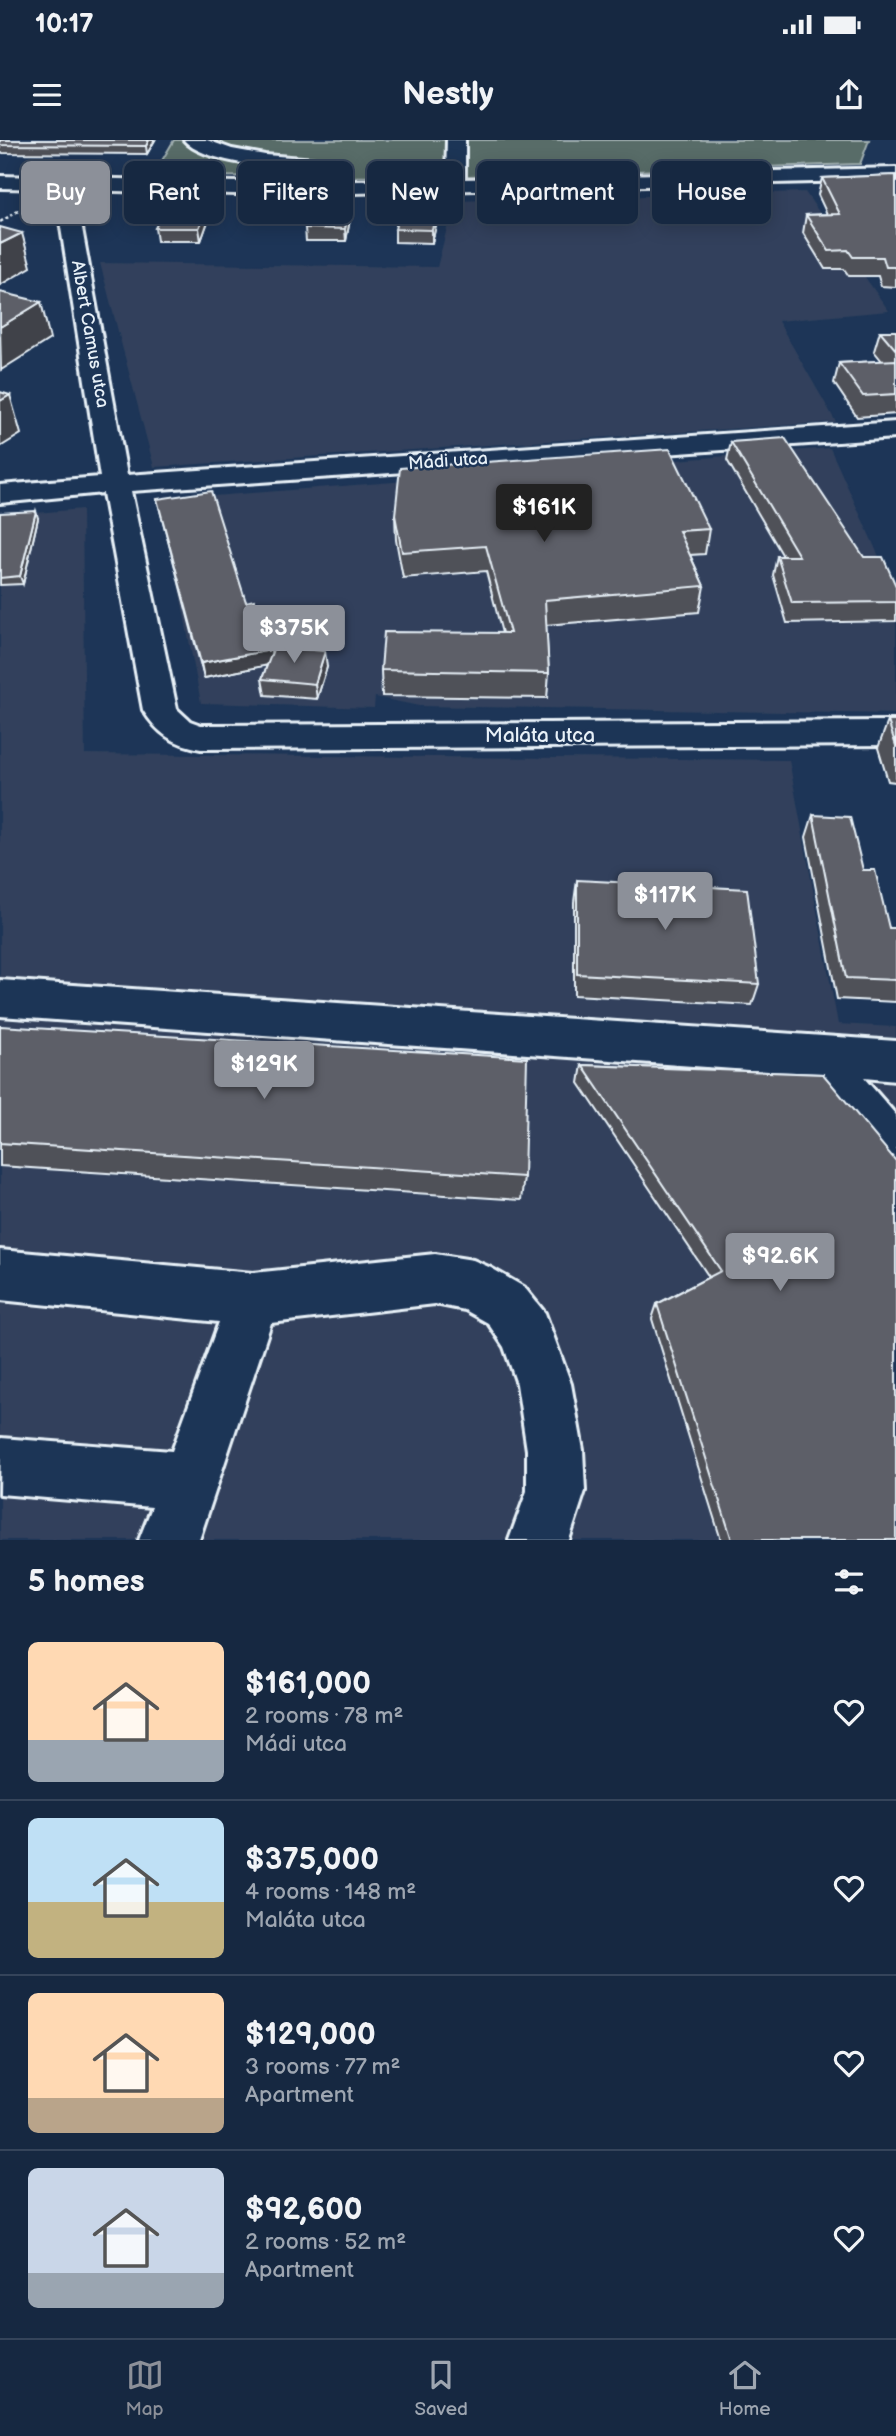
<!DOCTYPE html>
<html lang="en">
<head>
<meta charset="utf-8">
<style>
  :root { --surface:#162841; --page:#23344c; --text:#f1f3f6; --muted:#9ea6b1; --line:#35445a; --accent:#8c9099 }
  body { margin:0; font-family:"Balsamiq Sans",sans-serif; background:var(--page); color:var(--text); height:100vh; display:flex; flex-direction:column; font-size:26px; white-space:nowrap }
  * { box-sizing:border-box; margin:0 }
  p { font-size:23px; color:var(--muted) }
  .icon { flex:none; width:38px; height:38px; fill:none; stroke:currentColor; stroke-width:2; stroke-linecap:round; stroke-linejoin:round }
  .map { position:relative; height:1400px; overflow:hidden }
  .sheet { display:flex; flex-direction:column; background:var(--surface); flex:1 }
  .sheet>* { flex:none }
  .banner { position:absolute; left:21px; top:21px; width:854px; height:63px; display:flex; gap:14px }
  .price { position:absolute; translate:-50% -60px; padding:0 16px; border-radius:7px; background:var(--accent); color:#fff; font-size:23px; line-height:46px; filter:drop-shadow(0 2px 4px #0008) }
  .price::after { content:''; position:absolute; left:50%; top:42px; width:21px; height:16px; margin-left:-10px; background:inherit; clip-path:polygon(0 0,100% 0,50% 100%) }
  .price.on { background:#222; color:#fff }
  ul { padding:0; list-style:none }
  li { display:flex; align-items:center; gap:21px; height:175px; padding:0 28px }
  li+li { border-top:2px solid var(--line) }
  li span { display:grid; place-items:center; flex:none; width:196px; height:140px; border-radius:10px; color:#555 }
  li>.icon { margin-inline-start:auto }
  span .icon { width:84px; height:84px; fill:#fffc; stroke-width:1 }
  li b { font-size:30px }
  h2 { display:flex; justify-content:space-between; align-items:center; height:84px; padding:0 28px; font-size:30px }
  .tag { padding:0 24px; border-radius:10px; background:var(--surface); box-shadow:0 4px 18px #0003,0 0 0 2px var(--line); font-size:24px; line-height:63px }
  .tag.on { background:var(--accent); color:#fff }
  .status { display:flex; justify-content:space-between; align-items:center; height:49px; padding:0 35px; background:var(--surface); direction:ltr }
  .status svg { height:19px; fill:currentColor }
  header { display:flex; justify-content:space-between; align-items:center; height:91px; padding:0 28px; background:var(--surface); font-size:32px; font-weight:700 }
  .tabs { display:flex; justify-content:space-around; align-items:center; height:98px; border-top:2px solid var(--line); background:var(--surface); font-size:19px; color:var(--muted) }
  .tabs a { display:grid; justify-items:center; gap:4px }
  .tabs .on { color:var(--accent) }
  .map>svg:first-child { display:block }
  .built { fill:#30415c }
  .green { fill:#586c67; stroke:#a0aeb0; stroke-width:2 }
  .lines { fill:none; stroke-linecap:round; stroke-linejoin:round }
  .minor-casing { stroke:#e8f1f8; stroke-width:6 }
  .path { stroke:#e8f1f8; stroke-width:2.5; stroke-dasharray:3.5 2.5; stroke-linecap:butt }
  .minor { fill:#1d3557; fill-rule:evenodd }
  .wall { fill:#505159; stroke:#e8f1f8; stroke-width:2 }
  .shaded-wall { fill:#414248; stroke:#e8f1f8; stroke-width:2 }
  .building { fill:#5d5e67; stroke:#e8f1f8; stroke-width:2 }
  .labels { text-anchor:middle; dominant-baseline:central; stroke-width:5; stroke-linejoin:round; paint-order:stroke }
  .far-street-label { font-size:18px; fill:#e8f1f8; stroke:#1d3557 }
  .street-label { font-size:21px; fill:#e8f1f8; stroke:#1d3557 }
</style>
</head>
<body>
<div class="status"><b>10:17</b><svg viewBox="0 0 49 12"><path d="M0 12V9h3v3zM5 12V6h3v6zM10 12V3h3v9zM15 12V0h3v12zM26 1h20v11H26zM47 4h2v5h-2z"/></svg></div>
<header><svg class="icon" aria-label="menu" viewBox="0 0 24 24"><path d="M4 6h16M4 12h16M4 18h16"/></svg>Nestly<svg class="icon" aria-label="share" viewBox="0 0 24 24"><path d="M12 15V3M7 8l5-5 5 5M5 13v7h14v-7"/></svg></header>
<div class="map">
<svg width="896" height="1400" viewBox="0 0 896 1400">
  <rect width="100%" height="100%" fill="#1d3557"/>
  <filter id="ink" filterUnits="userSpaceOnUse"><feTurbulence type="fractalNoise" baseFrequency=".0143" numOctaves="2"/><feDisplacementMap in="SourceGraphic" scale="14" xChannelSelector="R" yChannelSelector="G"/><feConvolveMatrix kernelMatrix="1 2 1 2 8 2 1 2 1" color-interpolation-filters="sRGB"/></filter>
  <g filter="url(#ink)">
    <path class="built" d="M 805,52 L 889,171 L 778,181 L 836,282 L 154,327 L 100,123 L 437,127 L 454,61 Z
      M 830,308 L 896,454 L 896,574 L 419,566 L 375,557 L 374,568 L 201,563 L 162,360 Z
      M 82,369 L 85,614 L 789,620 L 838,884 L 896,887 L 896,1400 L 0,1400 L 0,376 Z"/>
    <path class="green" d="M 174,0 L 869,0 L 860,24 L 435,37 L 153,36 Z"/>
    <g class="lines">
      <defs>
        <path id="minor" d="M 184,0 L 207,0 L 232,9 L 265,15 L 341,21 L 350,27 L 341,33 C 306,30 206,27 184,0 Z
          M 447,0 L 465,0 L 465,39 L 896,28 L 896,40 L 271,55 L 75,50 L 127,335 L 896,282 L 896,298 L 131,351 L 177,569 L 190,581 L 201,585 L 896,581 L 896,605 L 201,609 C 173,604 158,594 143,570 L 103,353 L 0,363 L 0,345 L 100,337 L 55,49 L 0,48 L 0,36 L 271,43 L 446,39 Z
          M 0,840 L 896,901 L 896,941 L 864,938 L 896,975 L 896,1032 L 879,1025 L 804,934 L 0,876 Z
          M 0,1110 L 253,1133 L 435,1114 L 473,1120 L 491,1128 L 524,1147 L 545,1173 L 571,1244 L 583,1310 L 585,1351 L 569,1400 L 509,1400 L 527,1351 L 527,1310 L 517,1244 L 504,1207 L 488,1183 L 465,1170 L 435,1164 L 271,1183 L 199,1400 L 139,1400 L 152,1367 L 0,1354 L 1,1298 L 172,1311 L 219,1182 L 0,1160 Z"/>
      </defs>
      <use href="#minor" class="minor-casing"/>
      <path class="path" d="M 0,82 L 23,68"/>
      <use href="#minor" class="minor"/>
    </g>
    <path class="wall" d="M 0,0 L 155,0 L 147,14 L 0,13 Z
      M 896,35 L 896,147 L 881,146 L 878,136 L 849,136 L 844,129 L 825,129 L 803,93 L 806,75 L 827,74 L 818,55 L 822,38 Z
      M 440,55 L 440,67 L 432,103 L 395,102 L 395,89 Z
      M 350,61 L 351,74 L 346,101 L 306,101 L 305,88 Z
      M 211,73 L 201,101 L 157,101 L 155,88 Z
      M 880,191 L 896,191 L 896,274 L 857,277 L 834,243 L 839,223 L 882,221 L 874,211 Z
      M 731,302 L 864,417 L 896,446 L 896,481 L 787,483 L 773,435 L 777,416 L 783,416 L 727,320 Z
      M 157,359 L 246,462 L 272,514 L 327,527 L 317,559 L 265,555 L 262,539 L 267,525 L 204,538 Z
      M 0,373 L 38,378 L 23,444 L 0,445 Z
      M 395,375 L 709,389 L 705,414 L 690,415 L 704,446 L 699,472 L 546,485 L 549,533 L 547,558 L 382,556 L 381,530 L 502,493 L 486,431 L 403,438 L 396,400 Z
      M 888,581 L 896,581 L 896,642 L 888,641 L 878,608 Z
      M 813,675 L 863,730 L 889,788 L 896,788 L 896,862 L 837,859 L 806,697 Z
      M 577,740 L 759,844 L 752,865 L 574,855 L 574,762 Z
      M 0,886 L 524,1037 L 521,1060 L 0,1026 Z
      M 582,925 L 823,934 L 896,1400 L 721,1400 L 652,1179 L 657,1164 L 709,1137 L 579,943 Z"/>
    <path class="shaded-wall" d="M 149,0 L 155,0 L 147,14 L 146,6 Z
      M 440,55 L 440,67 L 432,103 L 432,90 Z
      M 210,61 L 211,73 L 201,101 L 199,88 Z
      M 350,61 L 351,74 L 346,101 L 345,89 Z
      M 22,93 L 31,127 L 0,145 L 0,104 Z
      M 41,162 L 50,199 L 1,230 L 0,187 Z
      M 10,255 L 21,294 L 0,307 L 0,261 Z
      M 36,371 L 38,378 L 23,444 L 20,436 Z
      M 271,510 L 273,524 L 204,538 L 201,523 Z
      M 325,511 L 327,527 L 317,559 L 315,544 Z"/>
    <path class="building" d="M 0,0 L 149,0 L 146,6 L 0,5 Z
      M 896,35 L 896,127 L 886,127 L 883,117 L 853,117 L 848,110 L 829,111 L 806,75 L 840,74 L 822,38 Z
      M 404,54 L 440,55 L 432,90 L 395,89 Z
      M 168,61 L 210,61 L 199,88 L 155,88 Z
      M 311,61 L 350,61 L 345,89 L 305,88 Z
      M 0,87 L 22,93 L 0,104 Z
      M 0,152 L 41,162 L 0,187 Z
      M 880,191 L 896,191 L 896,210 Z
      M 896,220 L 896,254 L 863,256 L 839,223 Z
      M 0,252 L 10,255 L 0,261 Z
      M 785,298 L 864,417 L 883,417 L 896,446 L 896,462 L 792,463 L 777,416 L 799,416 L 731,302 Z
      M 670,309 L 709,389 L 679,391 L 704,446 L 545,460 L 549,533 L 381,530 L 384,492 L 510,493 L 486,406 L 402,412 L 395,375 L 400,328 Z
      M 211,351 L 246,462 L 254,460 L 271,510 L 201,523 L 157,359 Z
      M 36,371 L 20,436 L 0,438 L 0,373 Z
      M 274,507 L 325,511 L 315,544 L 262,539 Z
      M 888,581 L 896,581 L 896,606 Z
      M 813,675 L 850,677 L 863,730 L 875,730 L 889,788 L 896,788 L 896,840 L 846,838 Z
      M 577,740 L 747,749 L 759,844 L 577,834 Z
      M 0,886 L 527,918 L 524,1037 L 0,1003 Z
      M 582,925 L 823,934 L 896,1021 L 896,1400 L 732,1400 L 657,1164 L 721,1131 Z"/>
  </g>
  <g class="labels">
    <g class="far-street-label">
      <text transform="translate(90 194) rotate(80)">Albert Camus utca</text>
      <text transform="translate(448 321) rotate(-4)">Mádi utca</text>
    </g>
    <g class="street-label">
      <text x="540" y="595">Maláta utca</text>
    </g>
  </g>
</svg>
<b class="price on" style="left:544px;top:404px">$161K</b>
<b class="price" style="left:294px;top:525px">$375K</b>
<b class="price" style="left:665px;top:792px">$117K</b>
<b class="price" style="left:264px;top:961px">$129K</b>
<b class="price" style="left:780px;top:1153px">$92.6K</b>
<div class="banner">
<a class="tag on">Buy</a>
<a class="tag">Rent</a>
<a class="tag">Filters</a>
<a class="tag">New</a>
<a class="tag">Apartment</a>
<a class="tag">House</a>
</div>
</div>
<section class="sheet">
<h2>5 homes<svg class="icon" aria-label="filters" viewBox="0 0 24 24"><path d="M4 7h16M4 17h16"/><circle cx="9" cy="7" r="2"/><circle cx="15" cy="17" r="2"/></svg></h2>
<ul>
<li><span style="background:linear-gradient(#ffd9b3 70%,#9aa5b1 0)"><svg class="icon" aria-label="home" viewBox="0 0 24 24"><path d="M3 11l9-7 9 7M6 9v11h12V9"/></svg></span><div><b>$161,000</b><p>2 rooms · 78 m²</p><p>Mádi utca</p></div><svg class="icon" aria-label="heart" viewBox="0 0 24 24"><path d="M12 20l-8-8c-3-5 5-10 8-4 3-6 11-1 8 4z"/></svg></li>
<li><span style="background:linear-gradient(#bfe0f5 60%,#c2b280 0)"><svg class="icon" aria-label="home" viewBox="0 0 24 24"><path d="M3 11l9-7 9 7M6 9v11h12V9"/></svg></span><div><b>$375,000</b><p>4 rooms · 148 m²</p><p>Maláta utca</p></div><svg class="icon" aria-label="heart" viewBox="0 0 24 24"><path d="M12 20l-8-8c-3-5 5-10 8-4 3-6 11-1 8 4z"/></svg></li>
<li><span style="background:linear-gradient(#ffd9b3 75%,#b9a48a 0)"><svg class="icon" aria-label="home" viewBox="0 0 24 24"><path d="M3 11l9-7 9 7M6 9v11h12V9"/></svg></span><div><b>$129,000</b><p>3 rooms · 77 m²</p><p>Apartment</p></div><svg class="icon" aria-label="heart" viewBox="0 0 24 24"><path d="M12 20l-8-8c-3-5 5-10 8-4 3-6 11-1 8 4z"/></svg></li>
<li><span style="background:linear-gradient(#c9d6e8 75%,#9aa5b1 0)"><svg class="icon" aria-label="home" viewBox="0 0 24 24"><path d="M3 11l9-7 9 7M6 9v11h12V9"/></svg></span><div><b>$92,600</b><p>2 rooms · 52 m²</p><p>Apartment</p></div><svg class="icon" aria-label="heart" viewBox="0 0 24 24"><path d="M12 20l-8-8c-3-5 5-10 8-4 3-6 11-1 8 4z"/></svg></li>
</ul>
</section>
<nav class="tabs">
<a class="on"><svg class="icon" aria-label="map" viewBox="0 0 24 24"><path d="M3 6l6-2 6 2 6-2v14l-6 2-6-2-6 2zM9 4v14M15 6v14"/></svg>Map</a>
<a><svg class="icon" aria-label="saved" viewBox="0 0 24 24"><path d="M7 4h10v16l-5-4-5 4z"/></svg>Saved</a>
<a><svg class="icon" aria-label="home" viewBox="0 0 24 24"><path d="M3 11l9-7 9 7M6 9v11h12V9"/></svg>Home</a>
</nav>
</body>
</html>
